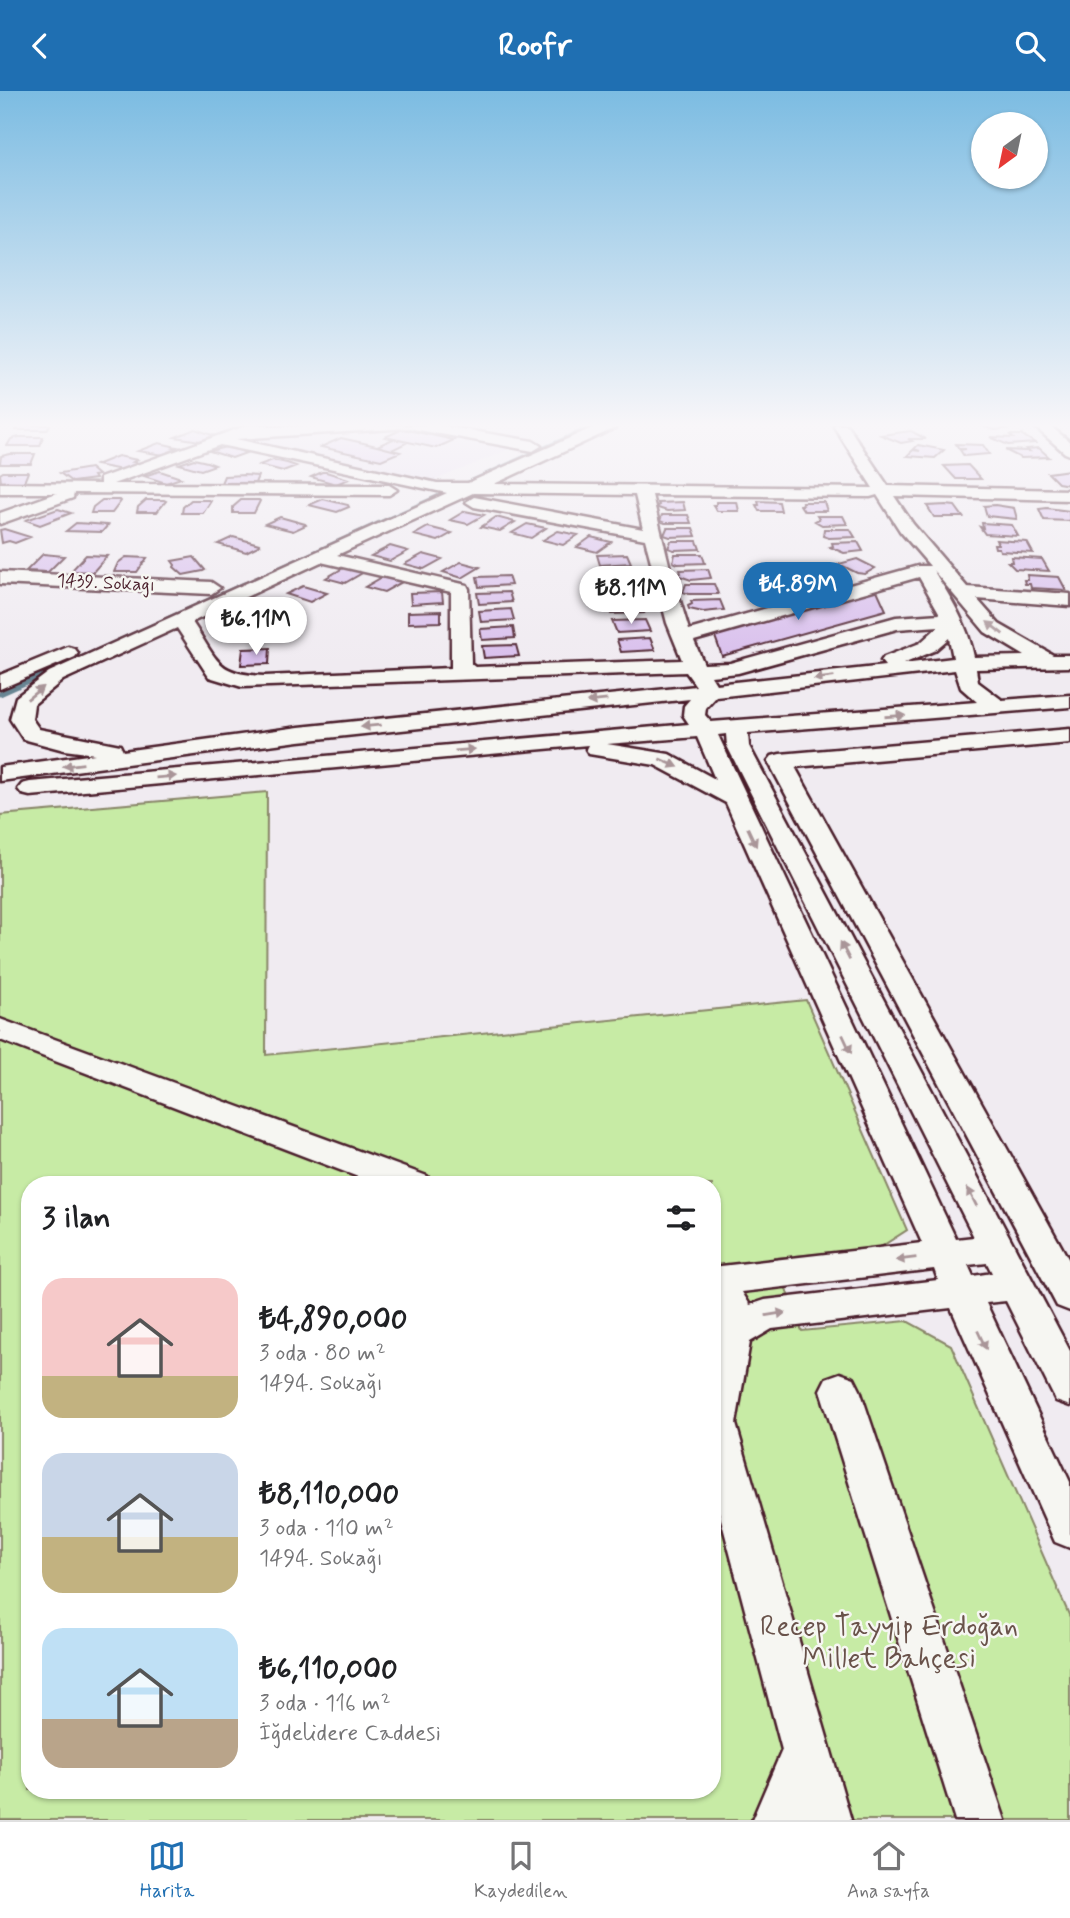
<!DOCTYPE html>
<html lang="tr">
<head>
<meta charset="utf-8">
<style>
  :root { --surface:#fff; --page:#f6f6f6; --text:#202124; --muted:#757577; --line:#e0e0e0; --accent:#1f6fb2 }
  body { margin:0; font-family:Mynerve,sans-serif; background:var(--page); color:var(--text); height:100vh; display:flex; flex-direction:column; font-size:26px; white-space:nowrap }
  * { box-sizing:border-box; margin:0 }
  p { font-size:23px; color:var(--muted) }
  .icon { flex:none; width:38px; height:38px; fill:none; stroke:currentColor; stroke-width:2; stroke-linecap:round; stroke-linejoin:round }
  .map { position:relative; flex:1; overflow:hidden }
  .drawer { position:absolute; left:21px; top:1085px; width:700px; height:623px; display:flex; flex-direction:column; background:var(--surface); border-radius:28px; box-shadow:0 2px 5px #0004 }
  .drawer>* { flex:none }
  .needle { width:46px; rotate:213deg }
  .controls { position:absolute; left:971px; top:21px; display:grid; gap:14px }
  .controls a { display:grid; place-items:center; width:77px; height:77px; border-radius:50%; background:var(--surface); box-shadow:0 2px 5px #0004; font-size:35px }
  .price { position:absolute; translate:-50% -60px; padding:0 16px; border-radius:24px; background:#fff; color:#222; font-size:23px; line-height:46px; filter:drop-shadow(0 2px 4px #0008) }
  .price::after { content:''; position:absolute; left:50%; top:42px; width:21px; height:16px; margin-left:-10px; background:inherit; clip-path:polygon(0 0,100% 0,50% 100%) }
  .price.selected { background:var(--accent); color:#fff }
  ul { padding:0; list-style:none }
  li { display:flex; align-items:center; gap:21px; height:175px; padding:0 21px }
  li span { display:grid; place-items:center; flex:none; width:196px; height:140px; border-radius:21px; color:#555 }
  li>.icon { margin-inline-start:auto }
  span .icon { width:84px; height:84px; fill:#fffc; stroke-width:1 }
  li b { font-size:30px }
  h2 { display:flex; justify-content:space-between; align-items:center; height:84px; padding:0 21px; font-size:30px }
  header { display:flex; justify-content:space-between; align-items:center; height:91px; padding:0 21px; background:var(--accent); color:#fff; font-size:32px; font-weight:800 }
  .menu { display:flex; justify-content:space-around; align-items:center; height:98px; border-top:2px solid var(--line); background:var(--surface); font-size:19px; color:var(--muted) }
  .menu a { display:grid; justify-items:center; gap:4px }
  .menu .selected { color:var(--accent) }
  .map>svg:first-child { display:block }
  .built { fill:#e9def0 }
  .green { fill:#c7eba5; stroke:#888568; stroke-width:2; fill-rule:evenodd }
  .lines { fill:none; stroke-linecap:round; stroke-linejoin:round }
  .stream-far1 { stroke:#678593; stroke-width:4.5 }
  .stream { stroke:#678593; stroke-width:5 }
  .building { fill:#d8beec; stroke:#4a1f2b; stroke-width:2 }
  .minor-casing { stroke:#4a1f2b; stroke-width:5 }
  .minor { fill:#f6f6f2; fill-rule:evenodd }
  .oneway { fill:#a99598 }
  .labels { text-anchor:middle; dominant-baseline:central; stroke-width:5; stroke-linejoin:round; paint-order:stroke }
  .far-street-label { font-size:19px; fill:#4a1f2b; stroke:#f6f6f2 }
  .near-park-label { font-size:28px; fill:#69524a; stroke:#f6f6f2 }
</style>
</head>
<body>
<header><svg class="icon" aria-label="back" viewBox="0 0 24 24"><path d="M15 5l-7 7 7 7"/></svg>Roofr<svg class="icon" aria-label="search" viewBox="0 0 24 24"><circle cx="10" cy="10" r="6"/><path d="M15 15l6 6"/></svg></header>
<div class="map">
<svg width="1070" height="1729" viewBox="0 0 1070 1729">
  <rect width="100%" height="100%" fill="#f0ebf1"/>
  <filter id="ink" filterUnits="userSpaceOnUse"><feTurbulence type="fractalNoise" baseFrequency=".0143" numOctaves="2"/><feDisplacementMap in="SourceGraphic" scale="14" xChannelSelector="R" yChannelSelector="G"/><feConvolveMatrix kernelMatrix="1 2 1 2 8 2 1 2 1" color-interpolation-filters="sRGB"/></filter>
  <g filter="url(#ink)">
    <path class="built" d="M 412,335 L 520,354 L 426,393 L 248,351 L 246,348 Z"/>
    <path class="green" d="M 267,701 L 266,964 L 806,909 L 907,1139 L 879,1157 L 774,1167 L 802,1240 L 907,1230 L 951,1254 L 1070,1526 L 1070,1729 L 0,1729 L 0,724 ZM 30,1094 L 712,1094 L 712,1699 L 30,1699 Z"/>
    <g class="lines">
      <path class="stream-far1" d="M 240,495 L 595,334"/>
      <path class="stream" d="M 70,572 L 244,493
        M 0,603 L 56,578"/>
    </g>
    <path class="building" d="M 19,334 L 50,334 L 47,339 L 16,339 Z
      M 978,334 L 1014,334 L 1019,336 L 995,339 Z
      M 195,338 L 215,345 L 200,350 L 175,346 Z
      M 403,338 L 454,349 L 436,357 L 385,346 Z
      M 911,340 L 926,348 L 908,348 L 912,350 L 901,352 L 881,344 Z
      M 1010,344 L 1022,344 L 1035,352 L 1008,354 L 990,346 L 1013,347 Z
      M 19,346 L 43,346 L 40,355 L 7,355 L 11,348 Z
      M 341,347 L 377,355 L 400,361 L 381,369 L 321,356 Z
      M 393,348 L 408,351 L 392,359 L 377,355 Z
      M 159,352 L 177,356 L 174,357 L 179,358 L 164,364 L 138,360 Z
      M 956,353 L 983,354 L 989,363 L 964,365 L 960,359 L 966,358 L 959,358 Z
      M 918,354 L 944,359 L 935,367 L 907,365 L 913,359 L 920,360 L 914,358 Z
      M 226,356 L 238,359 L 246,362 L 232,367 L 210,360 Z
      M 1039,357 L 1049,366 L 1021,367 L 1005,359 L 1029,360 L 1026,358 Z
      M 10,363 L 35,363 L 31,373 L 0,373 L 1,365 Z
      M 118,365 L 137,369 L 133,371 L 139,372 L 122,379 L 96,374 Z
      M 194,368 L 207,371 L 215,374 L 201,379 L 179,373 Z
      M 273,369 L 287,372 L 296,375 L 283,380 L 259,374 Z
      M 968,374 L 981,388 L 956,388 L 944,375 Z
      M 90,377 L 98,384 L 93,385 L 95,388 L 72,391 L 60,382 Z
      M 1070,379 L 1070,394 L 1058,392 L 1048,382 Z
      M 160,380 L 181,387 L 166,392 L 144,385 Z
      M 3,381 L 28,381 L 24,391 L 1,392 L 0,383 Z
      M 322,381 L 326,381 L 349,388 L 336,393 L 311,386 Z
      M 224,385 L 244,384 L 258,385 L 255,392 L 221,392 Z
      M 323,408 L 348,414 L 349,416 L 337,421 L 309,414 Z
      M 102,409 L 120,409 L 121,410 L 112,422 L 91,422 L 93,416 Z
      M 146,409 L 164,409 L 166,410 L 157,421 L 137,421 L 138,416 Z
      M 191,409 L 209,409 L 211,410 L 203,422 L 182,422 L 183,416 Z
      M 241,409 L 259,409 L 260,410 L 254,422 L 233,422 L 233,416 Z
      M 758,410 L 779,411 L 781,420 L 759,420 L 756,414 L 759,414 Z
      M 683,411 L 685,419 L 667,420 L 655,416 L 659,414 L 658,412 Z
      M 716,411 L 737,411 L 739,420 L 717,420 L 713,414 L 716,414 Z
      M 802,411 L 824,411 L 827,420 L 804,420 L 800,414 L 803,414 Z
      M 946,414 L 955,415 L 963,426 L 934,426 L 927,415 Z
      M 995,414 L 1014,417 L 1017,428 L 987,425 L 984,415 Z
      M 1047,417 L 1069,420 L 1070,430 L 1044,429 L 1039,418 Z
      M 58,418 L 71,422 L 40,434 L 26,429 Z
      M 465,420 L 484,424 L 468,433 L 450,429 Z
      M 662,424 L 688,424 L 691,432 L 665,432 L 660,430 Z
      M 817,425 L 843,425 L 847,433 L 822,434 L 815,430 L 819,428 Z
      M 280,426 L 305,433 L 306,434 L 293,440 L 265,433 Z
      M 496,426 L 515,431 L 500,440 L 481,436 Z
      M 76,432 L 94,433 L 108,434 L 102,441 L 66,440 Z
      M 982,432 L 1012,434 L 1018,445 L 985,443 L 980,436 L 983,437 Z
      M 527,433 L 546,437 L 531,447 L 512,442 Z
      M 428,436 L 452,442 L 438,450 L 414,444 Z
      M 667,437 L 693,437 L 696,445 L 670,446 L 664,444 Z
      M 4,438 L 30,446 L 15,452 L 9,450 L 2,452 L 0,439 Z
      M 824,438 L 850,438 L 855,446 L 829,447 L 823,445 Z
      M 558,440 L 578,444 L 563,454 L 543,449 Z
      M 233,446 L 259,453 L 260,454 L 246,461 L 218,453 Z
      M 591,446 L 611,451 L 597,461 L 577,456 Z
      M 996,449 L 1027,451 L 1033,462 L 1000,460 L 999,457 L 995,457 L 994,453 L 998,453 Z
      M 671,450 L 697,450 L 700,458 L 674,459 L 668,457 Z
      M 858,451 L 863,460 L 844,462 L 830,456 L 833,455 L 832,452 Z
      M 390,455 L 408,460 L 390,470 L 371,465 Z
      M 43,463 L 64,465 L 48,481 L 26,480 Z
      M 423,463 L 442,468 L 424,478 L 405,473 Z
      M 627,463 L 631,472 L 600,474 L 597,464 Z
      M 675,463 L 702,463 L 705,472 L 678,473 L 673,471 Z
      M 86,464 L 107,465 L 93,481 L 71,480 Z
      M 126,466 L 147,467 L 137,481 L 114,481 L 118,472 Z
      M 194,466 L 205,479 L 203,480 L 183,484 L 174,476 L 175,474 L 172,470 Z
      M 1011,466 L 1042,468 L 1049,480 L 1015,478 L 1008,471 L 1012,471 Z
      M 857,468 L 875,477 L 865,483 L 857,482 L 839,473 Z
      M 461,471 L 480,476 L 462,487 L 443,481 Z
      M 345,476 L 364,481 L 345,492 L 326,487 Z
      M 824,477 L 843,486 L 832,492 L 824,491 L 806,481 Z
      M 708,478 L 711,487 L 691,489 L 677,484 L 681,482 L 680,479 Z
      M 631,479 L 635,488 L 604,490 L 600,480 Z
      M 1027,484 L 1059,486 L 1066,499 L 1031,497 L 1030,493 L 1025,493 L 1024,489 L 1028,489 Z
      M 384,485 L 404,490 L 384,501 L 365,496 Z
      M 508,485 L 511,494 L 479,496 L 477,486 Z
      M 791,485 L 809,495 L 798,501 L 790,500 L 772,490 Z
      M 686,493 L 714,493 L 718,503 L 689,503 L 683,501 Z
      M 303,495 L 327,502 L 310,511 L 286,503 Z
      M 636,495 L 640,505 L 608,506 L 604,496 Z
      M 876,497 L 886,519 L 722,565 L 713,540 Z
      M 778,500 L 791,508 L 772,512 L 760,505 Z
      M 442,501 L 443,511 L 411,513 L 410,502 Z
      M 509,501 L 512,511 L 479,513 L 477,502 Z
      M 720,509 L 724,519 L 703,521 L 689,518 L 688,515 L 692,513 L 691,510 Z
      M 268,511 L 292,519 L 275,528 L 250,520 Z
      M 640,511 L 644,522 L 611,523 L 608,513 Z
      M 511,518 L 514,529 L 481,531 L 479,520 Z
      M 441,520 L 441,531 L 408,532 L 408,521 Z
      M 233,529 L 258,537 L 239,546 L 215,538 Z
      M 645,529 L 650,540 L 617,542 L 612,530 Z
      M 513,536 L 515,547 L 482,549 L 480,538 Z
      M 650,547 L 655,559 L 621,561 L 617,549 Z
      M 516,554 L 519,565 L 484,567 L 482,555 Z
      M 270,557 L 269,573 L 241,574 L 243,558 Z"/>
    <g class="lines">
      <defs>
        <path id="minor" d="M 248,334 L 268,334 L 267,336 L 437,334 L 533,350 L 541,355 L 533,360 L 408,337 L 236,348 L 437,392 L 468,392 L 599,334 L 617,334 L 615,337 L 494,393 L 873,397 L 833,334 L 847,334 L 888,395 L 1070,399 L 1070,409 L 894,405 L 913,433 L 967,496 L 1070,503 L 1070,515 L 977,508 L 999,533 L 1053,564 L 1070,564 L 1070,576 L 976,578 L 978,591 L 1002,609 L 1070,604 L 1070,616 L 748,642 L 749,655 L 1070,1260 L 1070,1315 L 1056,1310 L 1006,1210 L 986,1212 L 1070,1391 L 1070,1457 L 1055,1451 L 951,1217 L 772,1238 L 750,1251 L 736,1333 L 851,1729 L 752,1729 L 782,1659 L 712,1394 L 712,1230 L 716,1230 L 717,1224 L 712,1215 L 712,1176 L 922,1152 L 726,712 L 655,674 L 589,663 L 586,658 L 588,654 L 30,705 L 22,703 L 18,698 L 22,693 L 30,691 L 689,633 L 683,624 L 684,615 L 690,608 L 299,650 L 0,690 L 0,676 L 95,663 L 64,659 L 23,648 L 10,628 L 16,606 L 49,581 L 447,402 L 220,354 L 113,393 L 389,394 L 397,399 L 389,404 L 74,402 L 73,407 L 0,433 L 0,422 L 57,402 L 0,402 L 0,392 L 100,393 L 100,387 ZM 473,402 L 635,404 L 643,438 L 474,406 L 466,411 L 474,416 L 645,448 L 667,532 L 682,569 L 475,576 L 471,573 L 469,498 L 467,494 L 337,464 ZM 652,404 L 870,406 L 877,404 L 900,440 L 930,475 L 918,475 L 689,539 L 670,477 ZM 321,471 L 451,501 L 451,577 L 265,585 C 215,583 218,569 192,531 ZM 933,479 L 985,541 L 1025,565 L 974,566 C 968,533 950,506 933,479 ZM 919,486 L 940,523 L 896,526 L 730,572 L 704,573 L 694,550 ZM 939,535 L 920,552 L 884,566 L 881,570 L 885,575 L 716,593 L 711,585 L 738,582 L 897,538 ZM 177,537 L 209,586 L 242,596 L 686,581 L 696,595 L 299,636 L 123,660 L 120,654 L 39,638 L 32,628 L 34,613 L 63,589 ZM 949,547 L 953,567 L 903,573 L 934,560 ZM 955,579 L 961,597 L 977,611 L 711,631 L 705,624 L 706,617 L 716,606 ZM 726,643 L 727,655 L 974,1146 L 956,1148 L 718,644 ZM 697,646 L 715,688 L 669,663 L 607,653 ZM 987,1172 L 992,1182 L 973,1185 L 968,1174 ZM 934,1178 L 938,1189 L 765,1209 L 750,1214 L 742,1201 Z
          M 1033,334 L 1049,334 L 1070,351 L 1070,364 L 1065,362 Z
          M 0,481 L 211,491 L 220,497 L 211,503 L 0,493 Z
          M 68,556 L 75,558 L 78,562 L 75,566 L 0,598 L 0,584 Z
          M 1070,638 L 1070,652 L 795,676 L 1070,1171 L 1070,1220 L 1057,1215 L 768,670 L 772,665 L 780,663 Z
          M 0,928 L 427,1085 L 432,1094 L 379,1094 L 0,949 Z
          M 840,1282 L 854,1287 L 860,1299 L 1005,1729 L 955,1729 L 820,1299 L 826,1287 Z"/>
      </defs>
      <use href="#minor" class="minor-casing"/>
      <use href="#minor" class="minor"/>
    </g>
    <defs><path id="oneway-solid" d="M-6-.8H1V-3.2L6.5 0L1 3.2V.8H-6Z" transform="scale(1.75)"/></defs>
    <g class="oneway">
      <use href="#oneway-solid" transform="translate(995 537) rotate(-142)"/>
      <use href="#oneway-solid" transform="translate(824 587) rotate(173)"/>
      <use href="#oneway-solid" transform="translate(35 602) rotate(-39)"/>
      <use href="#oneway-solid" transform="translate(597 610) rotate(174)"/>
      <use href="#oneway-solid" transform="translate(895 625) rotate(-4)"/>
      <use href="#oneway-solid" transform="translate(371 635) rotate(174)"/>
      <use href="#oneway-solid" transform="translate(465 659) rotate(-5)"/>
      <use href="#oneway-solid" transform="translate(669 672) rotate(23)"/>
      <use href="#oneway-solid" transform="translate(73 674) rotate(173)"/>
      <use href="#oneway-solid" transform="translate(166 686) rotate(-5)"/>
      <use href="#oneway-solid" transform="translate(752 746) rotate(65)"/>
      <use href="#oneway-solid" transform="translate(845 860) rotate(-117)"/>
      <use href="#oneway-solid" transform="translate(847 953) rotate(65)"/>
      <use href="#oneway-solid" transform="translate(972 1106) rotate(-117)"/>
      <use href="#oneway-solid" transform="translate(906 1168) rotate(173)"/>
      <use href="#oneway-solid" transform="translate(776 1223) rotate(-9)"/>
      <use href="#oneway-solid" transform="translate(982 1249) rotate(65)"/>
    </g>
  </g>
  <linearGradient id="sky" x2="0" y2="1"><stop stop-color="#7cbce2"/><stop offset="0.58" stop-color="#f8f6f9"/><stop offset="1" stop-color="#f8f6f9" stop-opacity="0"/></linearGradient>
  <rect width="1070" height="576" fill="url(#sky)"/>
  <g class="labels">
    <g class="far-street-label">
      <text transform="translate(106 492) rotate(3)">1439. Sokağı</text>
    </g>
    <g class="near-park-label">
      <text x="889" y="1536">Recep Tayyip Erdoğan<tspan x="889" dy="32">Millet Bahçesi</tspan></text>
    </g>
  </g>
</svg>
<div class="controls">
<a><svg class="needle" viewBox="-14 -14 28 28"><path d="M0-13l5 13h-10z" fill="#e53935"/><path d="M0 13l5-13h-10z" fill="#757577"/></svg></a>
</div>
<b class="price selected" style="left:798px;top:531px">₺4.89M</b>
<b class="price" style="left:631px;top:535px">₺8.11M</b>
<b class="price" style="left:256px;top:566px">₺6.11M</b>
<section class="drawer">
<h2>3 ilan<svg class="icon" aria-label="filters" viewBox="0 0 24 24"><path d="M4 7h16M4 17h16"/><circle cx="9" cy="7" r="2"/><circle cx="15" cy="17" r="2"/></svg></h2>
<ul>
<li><span style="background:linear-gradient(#f6c9c9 70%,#c2b280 0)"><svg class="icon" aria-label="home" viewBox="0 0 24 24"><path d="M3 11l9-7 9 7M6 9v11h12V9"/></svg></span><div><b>₺4,890,000</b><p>3 oda · 80 m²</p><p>1494. Sokağı</p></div></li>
<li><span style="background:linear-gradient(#c9d6e8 60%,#c2b280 0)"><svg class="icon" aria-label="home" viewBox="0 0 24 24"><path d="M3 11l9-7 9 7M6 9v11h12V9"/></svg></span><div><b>₺8,110,000</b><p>3 oda · 110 m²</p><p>1494. Sokağı</p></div></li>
<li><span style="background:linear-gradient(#bfe0f5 65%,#b9a48a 0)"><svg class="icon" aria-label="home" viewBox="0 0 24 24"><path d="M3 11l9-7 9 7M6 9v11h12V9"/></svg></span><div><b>₺6,110,000</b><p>3 oda · 116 m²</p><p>İğdelidere Caddesi</p></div></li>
</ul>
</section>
</div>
<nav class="menu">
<a class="selected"><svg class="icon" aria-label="map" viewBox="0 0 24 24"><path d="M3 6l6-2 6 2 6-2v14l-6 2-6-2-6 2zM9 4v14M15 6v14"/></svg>Harita</a>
<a><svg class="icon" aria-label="saved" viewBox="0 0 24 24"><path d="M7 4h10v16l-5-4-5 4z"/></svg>Kaydedilen</a>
<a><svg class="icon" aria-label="home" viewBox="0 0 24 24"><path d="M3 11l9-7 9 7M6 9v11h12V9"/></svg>Ana sayfa</a>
</nav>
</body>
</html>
